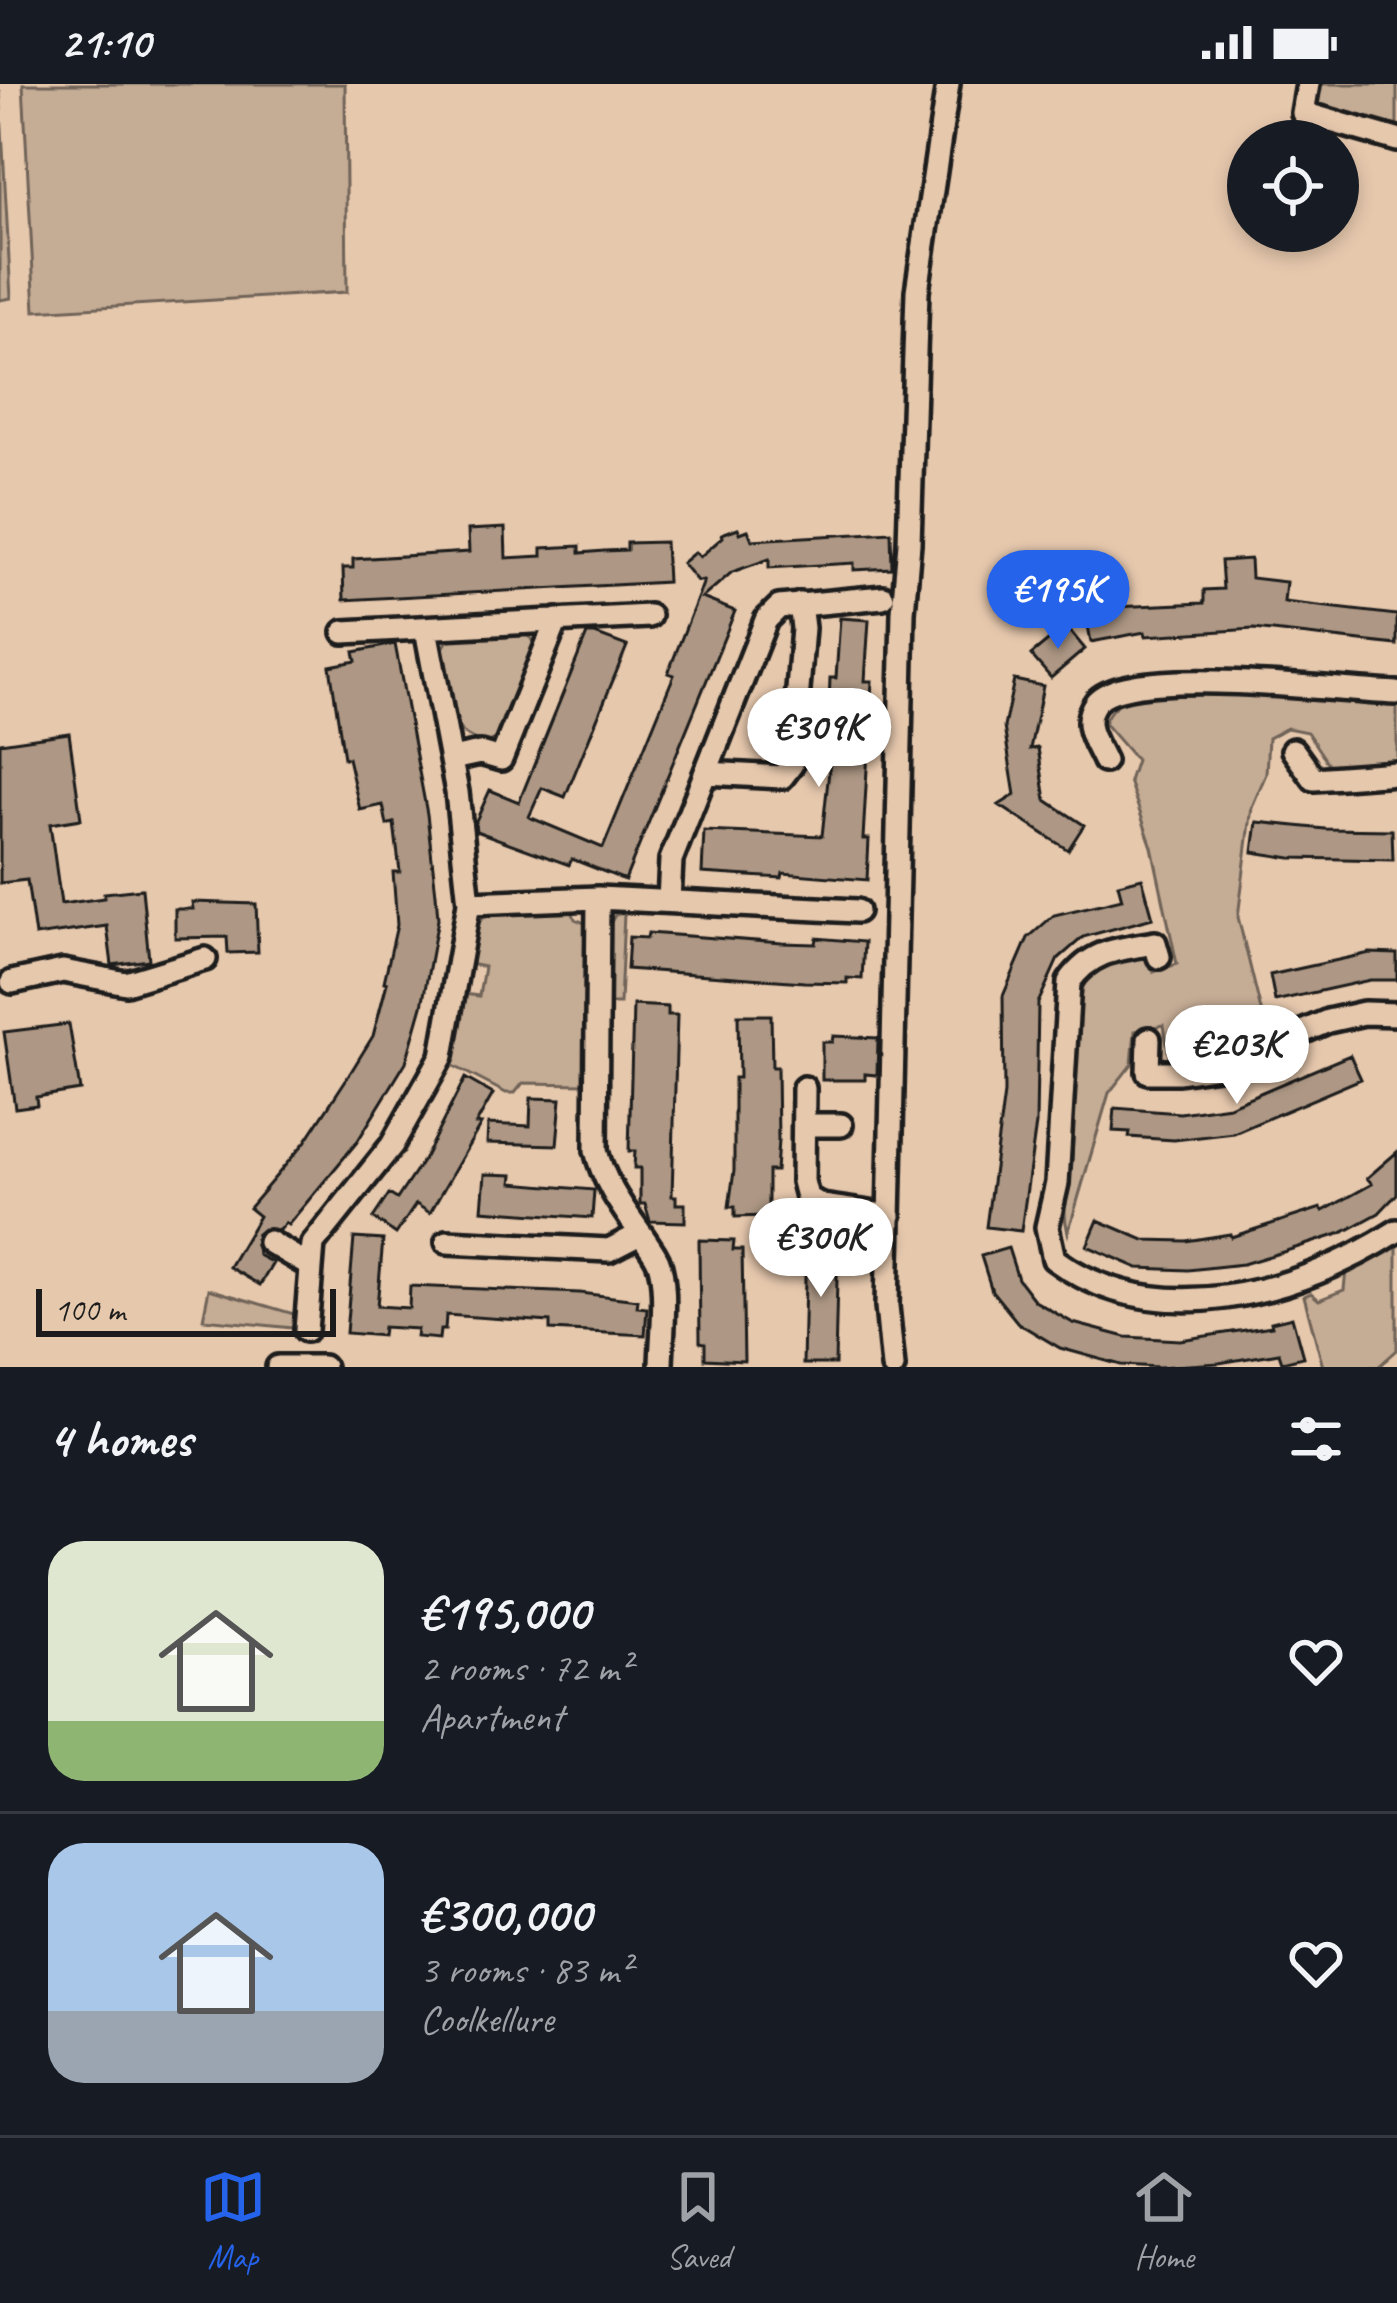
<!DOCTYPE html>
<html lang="en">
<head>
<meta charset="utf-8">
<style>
  :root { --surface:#171b24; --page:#242831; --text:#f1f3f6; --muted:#9ea1a6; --line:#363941; --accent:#2563eb }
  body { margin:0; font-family:Caveat,sans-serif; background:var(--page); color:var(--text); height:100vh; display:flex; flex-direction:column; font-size:45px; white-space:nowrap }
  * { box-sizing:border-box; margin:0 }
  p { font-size:39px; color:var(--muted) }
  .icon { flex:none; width:66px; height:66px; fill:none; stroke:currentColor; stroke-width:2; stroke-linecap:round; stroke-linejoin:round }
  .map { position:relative; height:1283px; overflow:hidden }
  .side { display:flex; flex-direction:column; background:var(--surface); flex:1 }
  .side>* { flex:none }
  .controls { position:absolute; left:1227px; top:36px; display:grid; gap:24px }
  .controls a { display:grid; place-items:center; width:132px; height:132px; border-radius:50%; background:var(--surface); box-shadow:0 6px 18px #0003; font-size:60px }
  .scale { position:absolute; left:36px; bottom:30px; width:300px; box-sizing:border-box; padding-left:12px; border:6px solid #1c1c1c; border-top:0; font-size:33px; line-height:42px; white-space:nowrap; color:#1c1c1c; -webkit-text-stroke:9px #e6c8ad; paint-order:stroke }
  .price { position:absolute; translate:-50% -102px; padding:0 27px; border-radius:42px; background:#fff; color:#222; font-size:39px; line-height:78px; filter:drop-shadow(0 3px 6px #0008) }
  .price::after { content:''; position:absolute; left:50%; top:72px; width:36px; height:27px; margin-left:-18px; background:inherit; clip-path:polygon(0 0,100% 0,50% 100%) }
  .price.selected { background:var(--accent); color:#fff }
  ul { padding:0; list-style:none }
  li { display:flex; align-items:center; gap:36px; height:300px; padding:0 48px }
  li+li { border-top:3px solid var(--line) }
  li span { display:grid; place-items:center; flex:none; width:336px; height:240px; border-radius:36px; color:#555 }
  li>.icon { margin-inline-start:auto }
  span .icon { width:144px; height:144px; fill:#fffc; stroke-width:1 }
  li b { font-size:51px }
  h2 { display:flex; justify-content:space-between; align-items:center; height:144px; padding:0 48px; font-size:51px }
  .status { display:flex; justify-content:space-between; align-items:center; height:84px; padding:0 60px; background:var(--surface); direction:ltr }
  .status svg { height:33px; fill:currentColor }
  .tab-bar { display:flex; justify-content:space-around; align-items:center; height:168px; border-top:3px solid var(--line); background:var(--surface); font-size:33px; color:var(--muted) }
  .tab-bar a { display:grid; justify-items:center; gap:6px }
  .tab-bar .selected { color:var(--accent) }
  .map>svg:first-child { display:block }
  .green { fill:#c5ac95; stroke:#706458; stroke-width:3 }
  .building { fill:#ae9885; stroke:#1c1c1c; stroke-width:3 }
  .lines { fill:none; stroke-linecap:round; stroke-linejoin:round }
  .minor-casing { stroke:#1c1c1c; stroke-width:30 }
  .minor { stroke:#e6c8ad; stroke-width:21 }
</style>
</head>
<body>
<div class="status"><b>21:10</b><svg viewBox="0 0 49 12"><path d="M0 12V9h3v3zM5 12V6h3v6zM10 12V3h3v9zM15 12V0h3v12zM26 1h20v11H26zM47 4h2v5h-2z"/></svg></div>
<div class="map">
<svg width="1397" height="1283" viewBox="0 0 1397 1283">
  <rect width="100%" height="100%" fill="#e6c8ad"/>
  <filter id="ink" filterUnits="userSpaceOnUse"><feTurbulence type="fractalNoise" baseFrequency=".00833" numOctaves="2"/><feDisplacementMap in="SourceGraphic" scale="24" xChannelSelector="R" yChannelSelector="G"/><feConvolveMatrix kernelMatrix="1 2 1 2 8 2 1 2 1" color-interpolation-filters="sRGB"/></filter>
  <g filter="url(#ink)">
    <path class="green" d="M 23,0 L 345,0 L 347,208 L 35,227 Z
      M 1301,0 L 1397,0 L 1397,60 L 1294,32 Z
      M 0,7 L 11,214 L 0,216 Z
      M 521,548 L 532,555 L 535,568 L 502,650 L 489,658 C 443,656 446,606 440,569 L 450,553 Z
      M 1214,609 L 1397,620 L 1397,678 L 1330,683 L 1307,648 L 1287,644 L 1268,654 L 1266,690 L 1252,723 L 1238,833 L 1268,955 L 1226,972 L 1170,979 L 1164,941 L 1135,947 L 1132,980 L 1109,1009 L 1068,1149 C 1060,1118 1070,1105 1072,1076 C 1075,1040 1067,912 1091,890 C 1104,878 1130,876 1145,873 L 1154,888 L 1177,880 L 1152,763 L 1129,697 L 1136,676 L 1104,639 C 1119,598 1177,610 1214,609 Z
      M 571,823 L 575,835 L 587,840 L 586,1000 L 523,999 L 515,1009 L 506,1009 L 448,979 L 463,910 L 479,912 L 484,883 L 469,880 L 477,842 L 485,830 Z
      M 624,829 L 620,920 L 610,920 L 610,840 L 615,831 Z
      M 1397,1162 L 1397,1266 L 1378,1283 L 1323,1283 L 1304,1212 L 1311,1209 L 1319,1216 L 1344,1206 L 1346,1185 Z
      M 209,1205 L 294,1230 L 293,1244 L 203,1235 Z"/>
    <path class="building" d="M 505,444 L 506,474 L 542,472 L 542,464 L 580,462 L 580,469 L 604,467 L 627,466 L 627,459 L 665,458 L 667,498 L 344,516 L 343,484 L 353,484 L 353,475 L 469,468 L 468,446 Z
      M 738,444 L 740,449 L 748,446 L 752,456 L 891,448 L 892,484 L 854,486 L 854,479 L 769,484 L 769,475 L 732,488 L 702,514 L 735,527 L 625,796 L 572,775 L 569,781 L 476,747 L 475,739 L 490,706 L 519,718 L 587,550 L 595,550 L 627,562 L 565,713 L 542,704 L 529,733 L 603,764 L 674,591 L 668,589 L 704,497 L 697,497 L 682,479 L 695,468 L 700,473 L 723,453 L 722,450 Z
      M 1250,475 L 1251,494 L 1286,498 L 1284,518 L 1397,531 L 1397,561 L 1254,545 L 1146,552 L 1145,548 L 1091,558 L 1083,514 L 1112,509 L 1114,523 L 1204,519 L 1204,506 L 1223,505 L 1221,477 Z
      M 840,534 L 869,536 L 865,597 L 872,597 L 863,755 L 869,755 L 867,796 L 783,789 L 782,794 L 702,789 L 704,747 L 822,752 L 833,649 L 828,649 L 830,594 L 836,594 Z
      M 1066,542 L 1085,565 L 1051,594 L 1031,571 Z
      M 395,560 L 427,730 L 436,810 L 438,835 L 422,922 L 406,978 L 357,1058 L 288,1141 L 285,1139 L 279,1146 L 263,1145 L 256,1151 L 258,1171 L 273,1179 L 260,1201 L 229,1183 L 259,1132 L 249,1124 L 305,1058 L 349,991 L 373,952 L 387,899 L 384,898 L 397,841 L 393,788 L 400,788 L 394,739 L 387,741 L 383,721 L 360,726 L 348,674 L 344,674 L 330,582 L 356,577 L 354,568 Z
      M 1014,596 L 1043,602 L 1030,665 L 1038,664 L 1046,716 L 1084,741 L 1068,766 L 999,721 L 1015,711 L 1004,643 Z
      M 69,649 L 81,735 L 50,740 L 61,820 L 104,814 L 104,809 L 142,805 L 149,876 L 112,881 L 107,842 L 35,852 L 27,796 L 0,799 L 0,659 Z
      M 1257,738 L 1325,745 L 1392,746 L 1393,776 L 1291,774 L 1253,768 Z
      M 1142,794 L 1153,834 L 1083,853 L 1058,875 L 1044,906 L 1038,919 L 1036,1040 L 1021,1147 L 986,1143 L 1004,1010 L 1003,912 L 1028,854 L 1054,831 L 1122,815 L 1118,800 Z
      M 192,818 L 256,820 L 258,868 L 228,869 L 227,853 L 175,854 L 175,825 L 193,825 Z
      M 648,849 L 782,859 L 816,860 L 817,854 L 864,858 L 862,895 L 847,894 L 847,899 L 804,898 L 627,885 L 629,853 L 647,854 Z
      M 1370,869 L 1397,870 L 1397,896 L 1370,896 L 1275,917 L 1270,891 Z
      M 633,921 L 668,923 L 668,931 L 677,931 L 672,1112 L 676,1112 L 676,1120 L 685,1120 L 685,1138 L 650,1137 L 645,1120 L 640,1120 L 640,1084 L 634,1084 L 635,1067 L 629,1067 Z
      M 738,931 L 771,931 L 772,983 L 777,983 L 778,1056 L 776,1087 L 768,1087 L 768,1132 L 735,1133 L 735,1123 L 729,1123 L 734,1087 L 734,994 L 739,994 Z
      M 69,940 L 80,1006 L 36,1013 L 37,1021 L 15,1024 L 4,948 Z
      M 833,952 L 878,954 L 877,991 L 865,990 L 865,996 L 822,996 L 822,958 L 832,958 Z
      M 1350,971 L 1361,995 L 1234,1049 L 1174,1056 L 1129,1053 L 1130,1048 L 1113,1047 L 1115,1024 L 1180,1029 L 1229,1022 Z
      M 465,994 L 493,1010 L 476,1040 L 481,1040 L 430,1129 L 416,1120 L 396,1150 L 373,1134 L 389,1110 L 397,1115 L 425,1073 Z
      M 531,1014 L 561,1015 L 557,1061 L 487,1059 L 488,1040 L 530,1042 Z
      M 1397,1068 L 1397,1110 L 1379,1129 L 1342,1149 L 1283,1168 L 1243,1180 L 1188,1186 L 1138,1184 L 1087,1162 L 1098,1136 L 1144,1156 L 1186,1157 L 1230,1150 L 1231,1153 L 1321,1124 L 1323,1127 L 1372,1100 L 1367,1094 Z
      M 485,1090 L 513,1091 L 512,1099 L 594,1106 L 592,1134 L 482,1126 Z
      M 838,1152 L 835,1280 L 803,1280 L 806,1153 Z
      M 354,1154 L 383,1156 L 377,1222 L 409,1224 L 410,1202 L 580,1209 L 638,1216 L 637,1223 L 647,1224 L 645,1251 L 550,1246 L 550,1238 L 446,1231 L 445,1246 L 440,1246 L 439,1255 L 416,1253 L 417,1245 L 383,1243 L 382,1252 L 346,1249 Z
      M 699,1156 L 734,1157 L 733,1166 L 742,1166 L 744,1277 L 705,1275 L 705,1259 L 700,1258 Z
      M 1008,1164 L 1018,1195 L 1035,1217 L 1073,1239 L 1126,1253 L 1180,1256 L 1272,1242 L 1271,1238 L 1292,1233 L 1303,1273 L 1282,1278 L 1279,1269 L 1219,1279 L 1159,1283 L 1121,1281 L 1060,1264 L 1018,1239 L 992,1207 L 981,1172 Z"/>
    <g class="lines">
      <defs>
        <path id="minor" d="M 1308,0 L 1303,29 L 1397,56
          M 426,545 L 457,708 L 469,819
          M 344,548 L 649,532
          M 1293,666 L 1314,695 L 1397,689
          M 452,675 L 480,669 L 501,675 L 557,536
          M 1104,677 C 1095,657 1080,639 1096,618 C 1128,579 1344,608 1397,609
          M 706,689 L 782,693 L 792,680 L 803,544 L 800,520
          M 669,817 L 671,776 L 766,536 L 779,523 L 883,513
          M 1159,873 L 1155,859 C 1119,865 1091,866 1069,898 L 1057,1099 L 1047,1143 L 1054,1175 C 1156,1250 1299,1210 1397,1147
          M 12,898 L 63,887 L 126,899 L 205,875
          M 1149,955 L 1148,988 L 1178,988 L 1225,981 L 1328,937 L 1364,929 L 1397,930
          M 804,1004 L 803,1097 L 807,1113 L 822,1122 L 890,1132
          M 804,1041 L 841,1041
          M 269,1158 L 310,1182
          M 447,1158 L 609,1166 L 638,1151
          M 306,1246 L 313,1160 L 392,1061 L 442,972 L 469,819 L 598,814
          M 278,1283 L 323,1283
          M 661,1283 C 661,1255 670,1194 655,1171 C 634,1137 605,1106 596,1066 L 598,814 L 857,827
          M 893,1283 L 887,1222 L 903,528 L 909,459 L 917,207 L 948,0"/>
      </defs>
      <use href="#minor" class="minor-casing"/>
      <use href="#minor" class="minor"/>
    </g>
  </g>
</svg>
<div class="controls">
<a><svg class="icon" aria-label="locate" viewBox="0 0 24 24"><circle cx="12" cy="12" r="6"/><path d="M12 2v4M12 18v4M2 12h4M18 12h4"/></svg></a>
</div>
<div class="scale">100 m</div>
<b class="price selected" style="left:1058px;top:568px">€195K</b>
<b class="price" style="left:819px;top:706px">€309K</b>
<b class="price" style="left:1237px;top:1023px">€203K</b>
<b class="price" style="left:821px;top:1216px">€300K</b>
</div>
<section class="side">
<h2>4 homes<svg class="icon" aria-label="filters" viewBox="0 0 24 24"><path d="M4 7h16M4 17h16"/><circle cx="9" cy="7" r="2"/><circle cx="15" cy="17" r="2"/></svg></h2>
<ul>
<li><span style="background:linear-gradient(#dfe7d0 75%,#8fb573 0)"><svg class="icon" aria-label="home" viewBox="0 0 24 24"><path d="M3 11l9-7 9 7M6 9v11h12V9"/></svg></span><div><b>€195,000</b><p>2 rooms · 72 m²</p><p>Apartment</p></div><svg class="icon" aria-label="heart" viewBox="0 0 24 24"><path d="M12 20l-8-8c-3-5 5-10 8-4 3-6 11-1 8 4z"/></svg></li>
<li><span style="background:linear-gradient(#a9c7e8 70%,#9aa5b1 0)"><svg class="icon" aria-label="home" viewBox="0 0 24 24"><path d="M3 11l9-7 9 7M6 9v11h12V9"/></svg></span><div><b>€300,000</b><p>3 rooms · 83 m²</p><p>Coolkellure</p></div><svg class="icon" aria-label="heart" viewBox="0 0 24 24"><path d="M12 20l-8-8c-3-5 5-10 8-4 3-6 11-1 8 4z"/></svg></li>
</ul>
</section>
<nav class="tab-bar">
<a class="selected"><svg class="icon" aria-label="map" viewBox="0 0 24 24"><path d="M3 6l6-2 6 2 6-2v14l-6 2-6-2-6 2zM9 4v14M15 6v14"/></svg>Map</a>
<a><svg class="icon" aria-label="saved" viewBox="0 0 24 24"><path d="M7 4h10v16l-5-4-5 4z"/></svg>Saved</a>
<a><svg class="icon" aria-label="home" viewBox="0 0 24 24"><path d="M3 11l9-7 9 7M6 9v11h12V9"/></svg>Home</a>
</nav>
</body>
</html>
